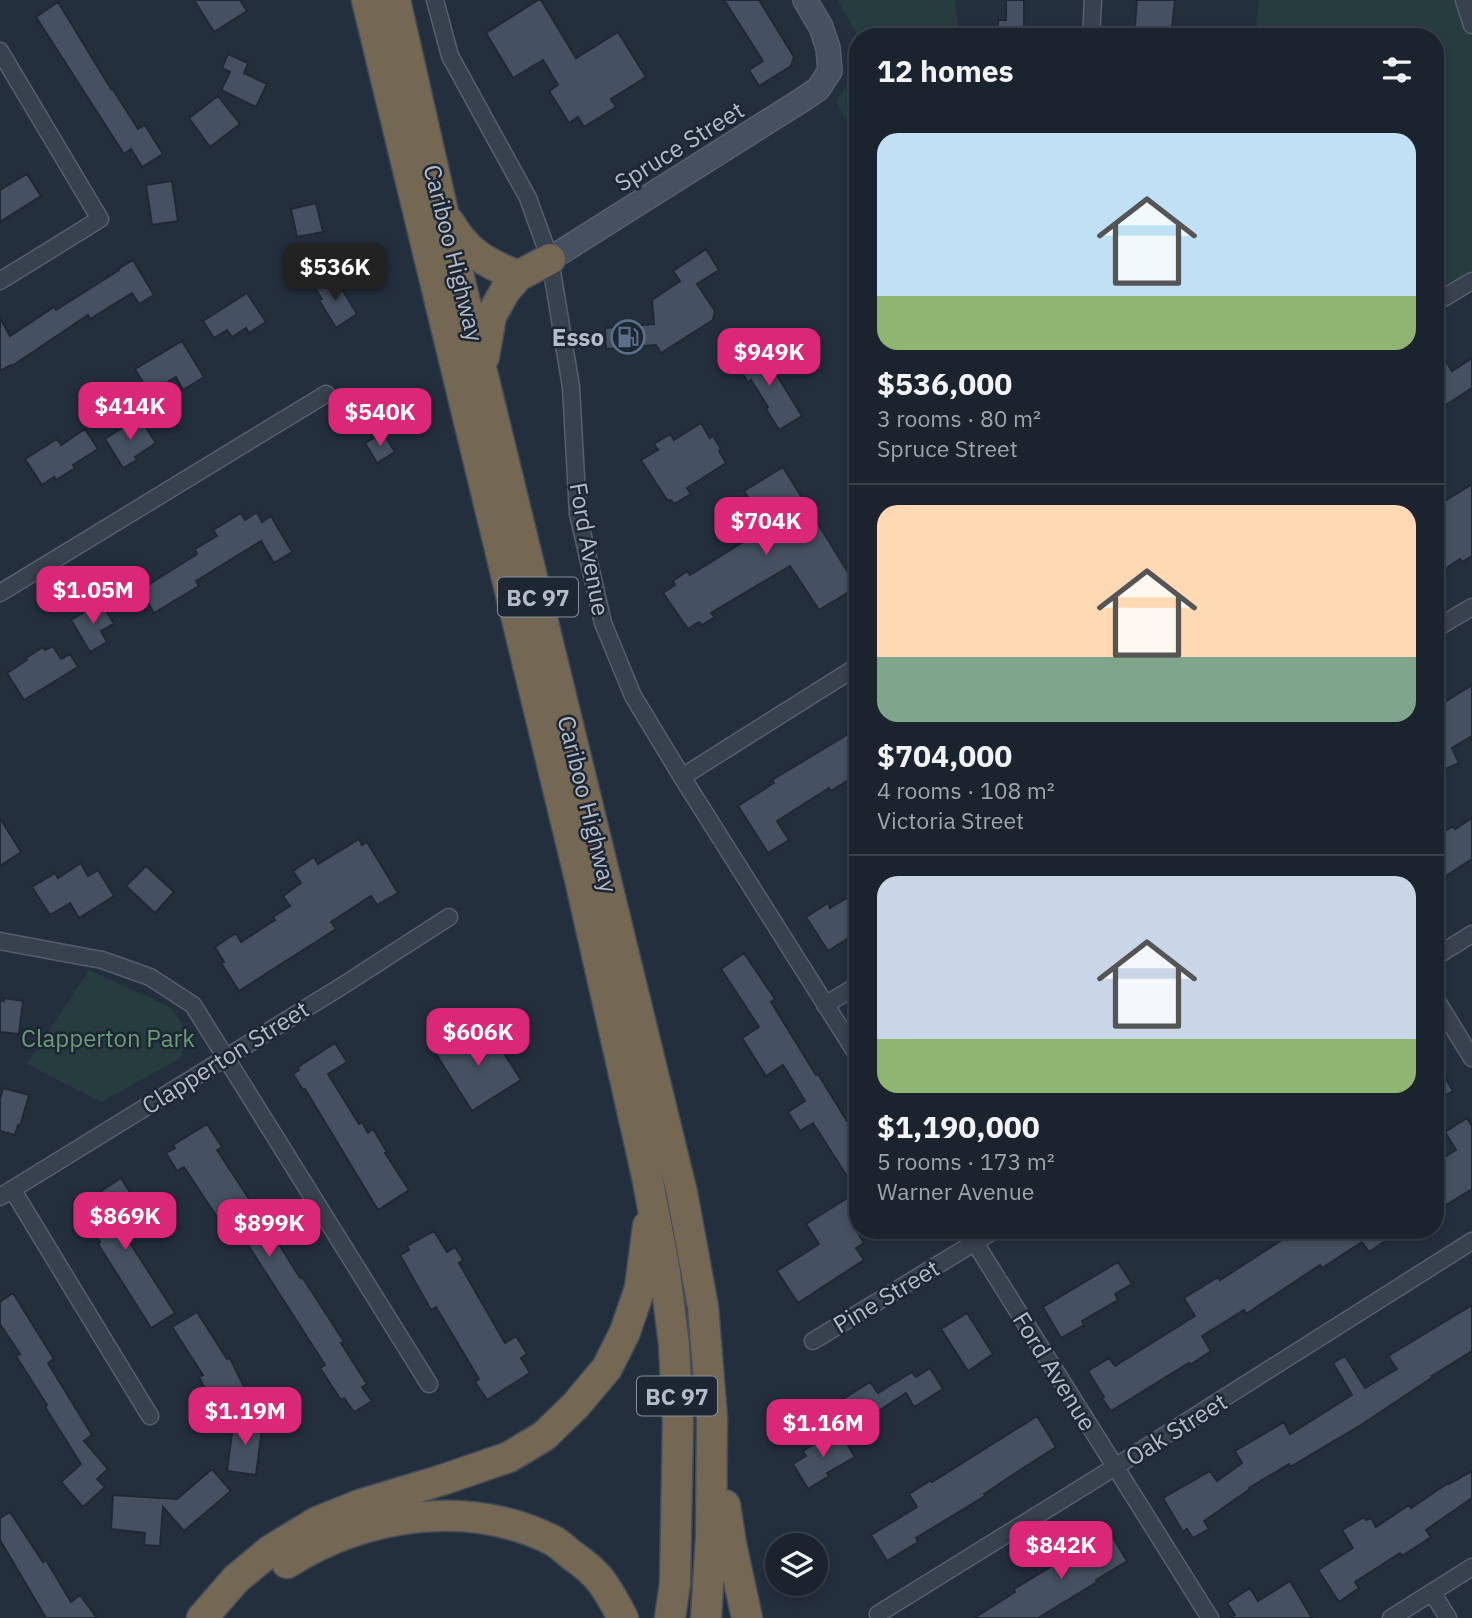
<!DOCTYPE html>
<html lang="en">
<head>
<meta charset="utf-8">
<style>
  :root { --surface:#1b232e; --page:#282f3a; --text:#f1f3f6; --muted:#a0a4aa; --line:#39404a; --accent:#db2777 }
  body { margin:0; font-family:"IBM Plex Sans",sans-serif; background:var(--page); color:var(--text); height:100vh; display:flex; flex-direction:column; font-size:26px; white-space:nowrap }
  * { box-sizing:border-box; margin:0 }
  p { font-size:23px; color:var(--muted) }
  .icon { flex:none; width:38px; height:38px; fill:none; stroke:currentColor; stroke-width:2; stroke-linecap:round; stroke-linejoin:round }
  .map { position:relative; flex:1; overflow:hidden }
  .side { position:absolute; left:849px; top:28px; width:595px; height:1211px; display:flex; flex-direction:column; background:var(--surface); border-radius:28px; box-shadow:0 4px 10px #0003,0 0 0 2px var(--line) }
  .side>* { flex:none }
  .buttons { position:absolute; left:765px; top:1533px; display:grid; gap:14px }
  .buttons a { display:grid; place-items:center; width:63px; height:63px; border-radius:50%; background:var(--surface); box-shadow:0 4px 10px #0003,0 0 0 2px var(--line); font-size:35px }
  .price { position:absolute; translate:-50% -60px; padding:0 16px; border-radius:14px; background:var(--accent); color:#fff; font-size:23px; line-height:46px; filter:drop-shadow(0 2px 4px #0008) }
  .price::after { content:''; position:absolute; left:50%; top:42px; width:21px; height:16px; margin-left:-10px; background:inherit; clip-path:polygon(0 0,100% 0,50% 100%) }
  .price.active { background:#222; color:#fff }
  ul { padding:0; list-style:none }
  li { display:grid; align-content:center; gap:14px; height:371px; padding:0 28px }
  li+li { border-top:2px solid var(--line) }
  li span { display:grid; place-items:center; height:217px; border-radius:21px; color:#555 }
  li>.icon { margin-inline-start:auto }
  span .icon { width:126px; height:126px; fill:#fffc; stroke-width:1 }
  li b { font-size:30px }
  h2 { display:flex; justify-content:space-between; align-items:center; height:84px; padding:0 28px; font-size:30px }
  .map>svg:first-child { display:block }
  .green { fill:#263c3f }
  .building { fill:#455162; stroke:#1f2835; stroke-width:2 }
  .lines { fill:none; stroke-linecap:round; stroke-linejoin:round }
  .street-casing { stroke:#565f6c; stroke-width:19 }
  .secondary-casing { stroke:#565f6c; stroke-width:26 }
  .highway-casing { stroke:#434c59; stroke-width:33 }
  .street { stroke:#38414e; stroke-width:16 }
  .secondary { stroke:#465061; stroke-width:23 }
  .highway { stroke:#746855; stroke-width:30 }
  .labels { text-anchor:middle; dominant-baseline:central; stroke-width:5; stroke-linejoin:round; paint-order:stroke }
  .shield { fill:#1d2633; stroke:#878f9c; stroke-width:2 }
  .shield-label { font-size:23px; font-weight:bold; fill:#b4bcc9 }
  .street-label { font-size:24px; fill:#b4bcc9; stroke:#1d2633 }
  .poi-label { font-size:24px; font-weight:bold; fill:#b4bcc9; stroke:#1d2633; text-anchor:end }
  .park-label { font-size:24px; fill:#6b9a76; stroke:#1d2633 }
</style>
</head>
<body>
<div class="map">
<svg width="1472" height="1618" viewBox="0 0 1472 1618">
  <rect width="100%" height="100%" fill="#242f3e"/>
  <path class="green" d="M 837,0 L 955,0 L 959,37 L 858,37 L 857,137 L 836,102 L 851,78 L 856,32 Z
    M 1259,0 L 1472,0 L 1472,279 L 1435,302 L 1435,37 L 1256,37 Z
    M 89,970 L 171,1008 L 191,1037 L 179,1059 L 101,1102 L 27,1064 Z"/>
  <path class="building" d="M 194,0 L 240,0 L 247,11 L 214,32 Z
    M 538,0 L 541,0 L 576,58 L 618,32 L 646,77 L 611,99 L 616,107 L 584,127 L 578,117 L 569,123 L 549,91 L 558,85 L 543,60 L 513,78 L 486,33 Z
    M 724,0 L 759,0 L 794,57 L 791,66 L 759,86 L 749,70 L 763,61 Z
    M 1006,0 L 1024,0 L 1024,37 L 998,37 L 998,20 L 1006,20 Z
    M 1137,0 L 1175,0 L 1171,37 L 1134,37 Z
    M 58,2 L 111,89 L 112,88 L 138,129 L 145,125 L 163,154 L 142,167 L 131,149 L 124,154 L 36,17 Z
    M 228,54 L 248,63 L 244,73 L 267,84 L 256,107 L 221,90 L 230,72 L 222,68 Z
    M 218,96 L 240,124 L 210,147 L 189,118 Z
    M 27,174 L 41,196 L 0,222 L 0,190 Z
    M 172,181 L 178,221 L 152,225 L 146,185 Z
    M 316,203 L 323,232 L 297,237 L 291,209 Z
    M 706,249 L 719,270 L 697,284 L 715,311 L 713,320 L 661,353 L 656,345 L 606,349 L 605,328 L 654,324 L 652,300 L 680,281 L 673,271 Z
    M 133,260 L 154,295 L 139,304 L 132,293 L 90,319 L 88,315 L 12,366 L 11,365 L 0,371 L 0,318 L 10,336 L 54,307 L 56,310 L 119,270 L 118,269 Z
    M 330,278 L 336,288 L 340,286 L 357,314 L 336,328 L 319,300 L 322,299 L 315,288 Z
    M 247,293 L 266,322 L 249,333 L 246,328 L 232,337 L 227,330 L 214,338 L 203,321 Z
    M 182,341 L 204,377 L 183,390 L 176,377 L 149,393 L 135,369 Z
    M 1435,345 L 1452,371 L 1472,358 L 1472,388 L 1435,412 Z
    M 759,346 L 802,416 L 779,430 L 766,409 L 768,407 L 751,380 L 748,382 L 740,370 L 742,368 L 738,360 Z
    M 139,417 L 156,443 L 135,457 L 137,460 L 123,468 L 105,439 Z
    M 701,423 L 710,438 L 713,436 L 721,449 L 719,451 L 726,463 L 687,488 L 691,494 L 674,504 L 671,500 L 667,500 L 641,460 L 658,450 L 654,444 L 670,434 L 674,440 Z
    M 85,429 L 98,449 L 73,465 L 75,468 L 56,480 L 54,477 L 42,485 L 25,459 L 57,439 L 61,445 Z
    M 383,433 L 395,452 L 377,463 L 365,443 Z
    M 783,467 L 857,587 L 819,610 L 790,566 L 711,613 L 715,617 L 702,625 L 699,622 L 688,629 L 663,593 L 675,585 L 673,581 L 687,571 L 690,575 L 764,529 L 756,516 L 759,515 L 744,491 Z
    M 1472,484 L 1472,556 L 1462,562 L 1460,559 L 1435,576 L 1435,507 Z
    M 257,512 L 262,522 L 271,516 L 292,552 L 274,563 L 261,541 L 196,581 L 199,586 L 154,613 L 140,590 L 197,554 L 195,549 L 217,536 L 213,530 L 241,513 L 245,520 Z
    M 101,602 L 114,624 L 101,631 L 107,642 L 90,652 L 71,620 Z
    M 53,646 L 61,659 L 70,654 L 78,667 L 24,700 L 7,673 L 27,660 L 26,658 L 43,647 L 45,650 Z
    M 1472,685 L 1472,736 L 1452,748 L 1459,763 L 1435,774 L 1435,708 Z
    M 858,728 L 858,774 L 831,791 L 829,788 L 777,821 L 789,840 L 768,853 L 738,806 L 774,783 L 772,780 Z
    M 0,818 L 21,852 L 0,866 Z
    M 1472,818 L 1472,859 L 1435,883 L 1435,837 L 1453,826 L 1455,829 Z
    M 359,839 L 362,845 L 367,842 L 398,893 L 377,905 L 371,896 L 331,922 L 336,929 L 239,991 L 221,963 L 224,962 L 215,947 L 236,933 L 241,942 L 275,920 L 273,917 L 290,906 L 283,896 L 301,883 L 293,871 L 314,857 L 318,864 Z
    M 81,863 L 88,876 L 98,870 L 114,896 L 79,918 L 70,903 L 50,915 L 32,887 L 55,873 L 58,878 Z
    M 146,866 L 174,892 L 155,913 L 126,886 Z
    M 858,891 L 858,932 L 828,951 L 806,917 L 828,903 L 830,908 Z
    M 744,953 L 775,999 L 771,1002 L 816,1075 L 818,1074 L 858,1139 L 858,1233 L 864,1243 L 856,1248 L 864,1260 L 798,1303 L 777,1271 L 819,1244 L 806,1224 L 857,1192 L 813,1123 L 800,1131 L 788,1112 L 805,1101 L 783,1065 L 766,1076 L 742,1038 L 759,1027 L 721,969 Z
    M 4,998 L 23,1001 L 19,1034 L 0,1032 L 0,1000 L 4,1001 Z
    M 487,1027 L 521,1080 L 472,1111 L 436,1054 L 475,1030 L 477,1033 Z
    M 335,1043 L 347,1062 L 328,1074 L 359,1124 L 362,1122 L 368,1133 L 373,1129 L 387,1152 L 385,1153 L 409,1190 L 378,1210 L 305,1089 L 303,1090 L 293,1074 L 299,1070 L 298,1067 Z
    M 1435,1059 L 1453,1091 L 1435,1101 Z
    M 3,1088 L 29,1095 L 20,1126 L 18,1125 L 15,1135 L 0,1131 L 0,1099 Z
    M 1467,1118 L 1472,1126 L 1472,1189 L 1435,1212 L 1435,1163 L 1456,1150 L 1445,1132 Z
    M 207,1124 L 222,1147 L 217,1150 L 255,1208 L 256,1207 L 300,1278 L 302,1277 L 314,1295 L 344,1342 L 341,1343 L 367,1384 L 362,1387 L 372,1401 L 354,1412 L 344,1398 L 341,1400 L 320,1368 L 325,1365 L 228,1214 L 219,1220 L 184,1167 L 177,1171 L 166,1153 L 175,1148 L 173,1145 Z
    M 121,1178 L 135,1200 L 112,1215 L 175,1313 L 151,1328 L 98,1244 L 100,1242 L 77,1207 Z
    M 1297,1230 L 1402,1230 L 1369,1252 L 1362,1242 L 1322,1268 L 1320,1265 L 1246,1314 L 1244,1310 L 1202,1336 L 1211,1351 L 1190,1365 L 1189,1363 L 1111,1411 L 1102,1398 L 1104,1397 L 1088,1371 L 1109,1358 L 1115,1366 L 1195,1316 L 1184,1298 L 1218,1277 L 1220,1280 Z
    M 434,1231 L 447,1252 L 455,1247 L 463,1260 L 459,1263 L 505,1343 L 516,1336 L 527,1354 L 521,1358 L 530,1373 L 487,1400 L 475,1382 L 479,1379 L 436,1307 L 431,1310 L 400,1255 L 409,1250 L 407,1246 Z
    M 1118,1262 L 1132,1284 L 1115,1294 L 1118,1300 L 1082,1321 L 1084,1325 L 1061,1338 L 1043,1307 Z
    M 13,1293 L 54,1359 L 48,1363 L 92,1435 L 84,1441 L 108,1469 L 97,1479 L 105,1487 L 83,1507 L 61,1482 L 81,1464 L 45,1407 L 47,1405 L 16,1356 L 20,1354 L 0,1324 L 0,1302 Z
    M 1472,1305 L 1472,1351 L 1432,1376 L 1433,1377 L 1361,1425 L 1290,1467 L 1289,1464 L 1249,1488 L 1250,1489 L 1204,1521 L 1209,1529 L 1193,1538 L 1187,1529 L 1183,1532 L 1163,1498 L 1210,1471 L 1217,1481 L 1242,1463 L 1235,1451 L 1284,1422 L 1290,1434 L 1352,1395 L 1333,1363 L 1345,1356 L 1365,1388 L 1397,1369 L 1388,1356 Z
    M 197,1312 L 227,1359 L 230,1358 L 247,1393 L 219,1406 L 213,1393 L 208,1395 L 199,1377 L 203,1375 L 172,1327 Z
    M 967,1313 L 993,1354 L 968,1371 L 941,1329 Z
    M 930,1368 L 943,1389 L 914,1407 L 906,1393 L 853,1428 L 837,1403 L 870,1382 L 878,1393 L 912,1372 L 916,1377 Z
    M 1037,1416 L 1056,1447 L 1020,1470 L 984,1494 L 985,1496 L 916,1538 L 918,1542 L 887,1561 L 871,1535 L 917,1507 L 909,1494 L 931,1480 L 932,1482 Z
    M 234,1418 L 263,1422 L 256,1475 L 227,1471 Z
    M 838,1429 L 855,1457 L 827,1473 L 829,1476 L 808,1489 L 793,1464 L 806,1456 L 803,1451 Z
    M 212,1469 L 231,1491 L 184,1531 L 163,1507 L 160,1546 L 144,1545 L 145,1533 L 111,1529 L 113,1495 L 177,1499 Z
    M 1472,1471 L 1472,1498 L 1426,1530 L 1431,1537 L 1402,1556 L 1400,1553 L 1355,1582 L 1359,1588 L 1339,1602 L 1318,1570 L 1353,1548 L 1342,1530 L 1364,1517 L 1366,1520 L 1371,1518 L 1376,1527 L 1409,1505 L 1411,1508 L 1448,1483 L 1449,1484 Z
    M 10,1512 L 43,1562 L 46,1560 L 71,1602 L 80,1595 L 97,1618 L 46,1618 L 0,1540 L 0,1518 Z
    M 1108,1529 L 1127,1561 L 1096,1580 L 1097,1582 L 1038,1618 L 974,1618 L 1015,1592 L 1014,1589 L 1083,1547 L 1082,1545 Z
    M 1290,1581 L 1312,1618 L 1230,1618 L 1235,1615 L 1227,1603 L 1250,1588 L 1258,1601 Z"/>
  <g class="lines">
    <defs>
      <path id="street" d="M 435,0 L 450,56 L 528,198 L 550,259 L 571,387 L 578,514 L 603,623 L 633,696 L 682,777 L 858,1056
        M 1464,0 L 1472,25
        M 1091,37 L 1093,0
        M 0,51 L 100,219 L 0,281
        M 1435,303 L 1472,281
        M 0,593 L 326,394
        M 1435,629 L 1472,607
        M 682,777 L 858,666
        M 0,941 L 102,960 L 150,977 L 193,1005 L 429,1384
        M 1435,957 L 1472,934
        M 1435,998 L 1472,1058
        M 825,1005 L 858,985
        M 12,1189 L 150,1416
        M 0,1197 L 342,986 L 449,917
        M 967,1230 L 1210,1618
        M 813,1341 L 995,1230
        M 1432,1592 L 1448,1618
        M 878,1614 L 1115,1467 L 1472,1241
        M 1391,1618 L 1472,1567"/>
      <path id="secondary" d="M 550,259 L 802,100 L 818,89 L 830,71 L 828,48 L 821,27 L 805,0"/>
      <path id="highway" d="M 367,0 L 579,875 L 647,1176 L 665,1272 L 674,1345 L 678,1423 L 675,1583 L 670,1618
        M 395,0 L 443,212 L 682,1193 L 703,1307 L 712,1418 L 711,1536 L 706,1618
        M 449,222 C 467,253 486,263 518,276
        M 484,357 L 491,316 L 505,291 L 518,276 L 550,259
        M 725,1505 L 731,1544 L 747,1618
        M 287,1563 C 365,1514 467,1498 552,1540 C 560,1544 566,1551 573,1556 C 583,1563 594,1572 601,1581 C 610,1593 616,1605 623,1618
        M 202,1618 L 236,1579 L 271,1550 L 317,1522 L 362,1504 L 442,1480 L 509,1457 L 544,1436 L 576,1405 L 607,1368 L 625,1332 L 640,1288 L 648,1226"/>
    </defs>
    <use href="#street" class="street-casing"/>
    <use href="#secondary" class="secondary-casing"/>
    <use href="#highway" class="highway-casing"/>
    <use href="#street" class="street"/>
    <use href="#secondary" class="secondary"/>
    <use href="#highway" class="highway"/>
  </g>
  <defs>
    <symbol id="fuel-ring" viewBox="-11 -11 22 22"><circle r="9.5" fill="#1d2633" stroke="#5c6f8a" stroke-width="1.5"/><path d="M-5.5-6h7V0h2V4h1.3V-2.5L3-4.5l.8-.8L6-3V5H2.5V1h-1V6h-7ZM-4.2-4.7v3.2H.2V-4.7Z" fill="#5c6f8a"/></symbol>
  </defs>
  <g fill-rule="evenodd">
    <use href="#fuel-ring" x="609" y="318" width="38" height="38"/>
  </g>
  <g class="labels">
    <g class="shield">
      <rect x="498" y="577.5" width="80" height="39" rx="5"/>
      <rect x="637" y="1376.5" width="80" height="39" rx="5"/>
    </g>
    <g class="shield-label">
      <text x="538" y="597">BC 97</text>
      <text x="677" y="1396">BC 97</text>
    </g>
    <g class="street-label">
      <text transform="translate(679 146) rotate(-32)">Spruce Street</text>
      <text transform="translate(454 253) rotate(76)">Cariboo Highway</text>
      <text transform="translate(590 549) rotate(80)">Ford Avenue</text>
      <text transform="translate(588 804) rotate(76)">Cariboo Highway</text>
      <text transform="translate(225 1057) rotate(-32)">Clapperton Street</text>
      <text transform="translate(886 1296) rotate(-31)">Pine Street</text>
      <text transform="translate(1055 1371) rotate(58)">Ford Avenue</text>
      <text transform="translate(1176 1429) rotate(-32)">Oak Street</text>
    </g>
    <g class="poi-label">
      <text x="604" y="337">Esso</text>
    </g>
    <g class="park-label">
      <text x="108" y="1038">Clapperton Park</text>
    </g>
  </g>
</svg>
<div class="buttons">
<a><svg class="icon" aria-label="layers" viewBox="0 0 24 24"><path d="M12 4l9 5-9 5-9-5zM3 14l9 5 9-5"/></svg></a>
</div>
<b class="price active" style="left:335px;top:303px">$536K</b>
<b class="price" style="left:769px;top:388px">$949K</b>
<b class="price" style="left:130px;top:442px">$414K</b>
<b class="price" style="left:380px;top:448px">$540K</b>
<b class="price" style="left:766px;top:557px">$704K</b>
<b class="price" style="left:93px;top:626px">$1.05M</b>
<b class="price" style="left:478px;top:1068px">$606K</b>
<b class="price" style="left:125px;top:1252px">$869K</b>
<b class="price" style="left:269px;top:1259px">$899K</b>
<b class="price" style="left:245px;top:1447px">$1.19M</b>
<b class="price" style="left:823px;top:1459px">$1.16M</b>
<b class="price" style="left:1061px;top:1581px">$842K</b>
<section class="side">
<h2>12 homes<svg class="icon" aria-label="filters" viewBox="0 0 24 24"><path d="M4 7h16M4 17h16"/><circle cx="9" cy="7" r="2"/><circle cx="15" cy="17" r="2"/></svg></h2>
<ul>
<li><span style="background:linear-gradient(#bfe0f5 75%,#8fb573 0)"><svg class="icon" aria-label="home" viewBox="0 0 24 24"><path d="M3 11l9-7 9 7M6 9v11h12V9"/></svg></span><div><b>$536,000</b><p>3 rooms · 80 m²</p><p>Spruce Street</p></div></li>
<li><span style="background:linear-gradient(#ffd9b3 70%,#7fa58c 0)"><svg class="icon" aria-label="home" viewBox="0 0 24 24"><path d="M3 11l9-7 9 7M6 9v11h12V9"/></svg></span><div><b>$704,000</b><p>4 rooms · 108 m²</p><p>Victoria Street</p></div></li>
<li><span style="background:linear-gradient(#c9d6e8 75%,#8fb573 0)"><svg class="icon" aria-label="home" viewBox="0 0 24 24"><path d="M3 11l9-7 9 7M6 9v11h12V9"/></svg></span><div><b>$1,190,000</b><p>5 rooms · 173 m²</p><p>Warner Avenue</p></div></li>
</ul>
</section>
</div>
</body>
</html>
